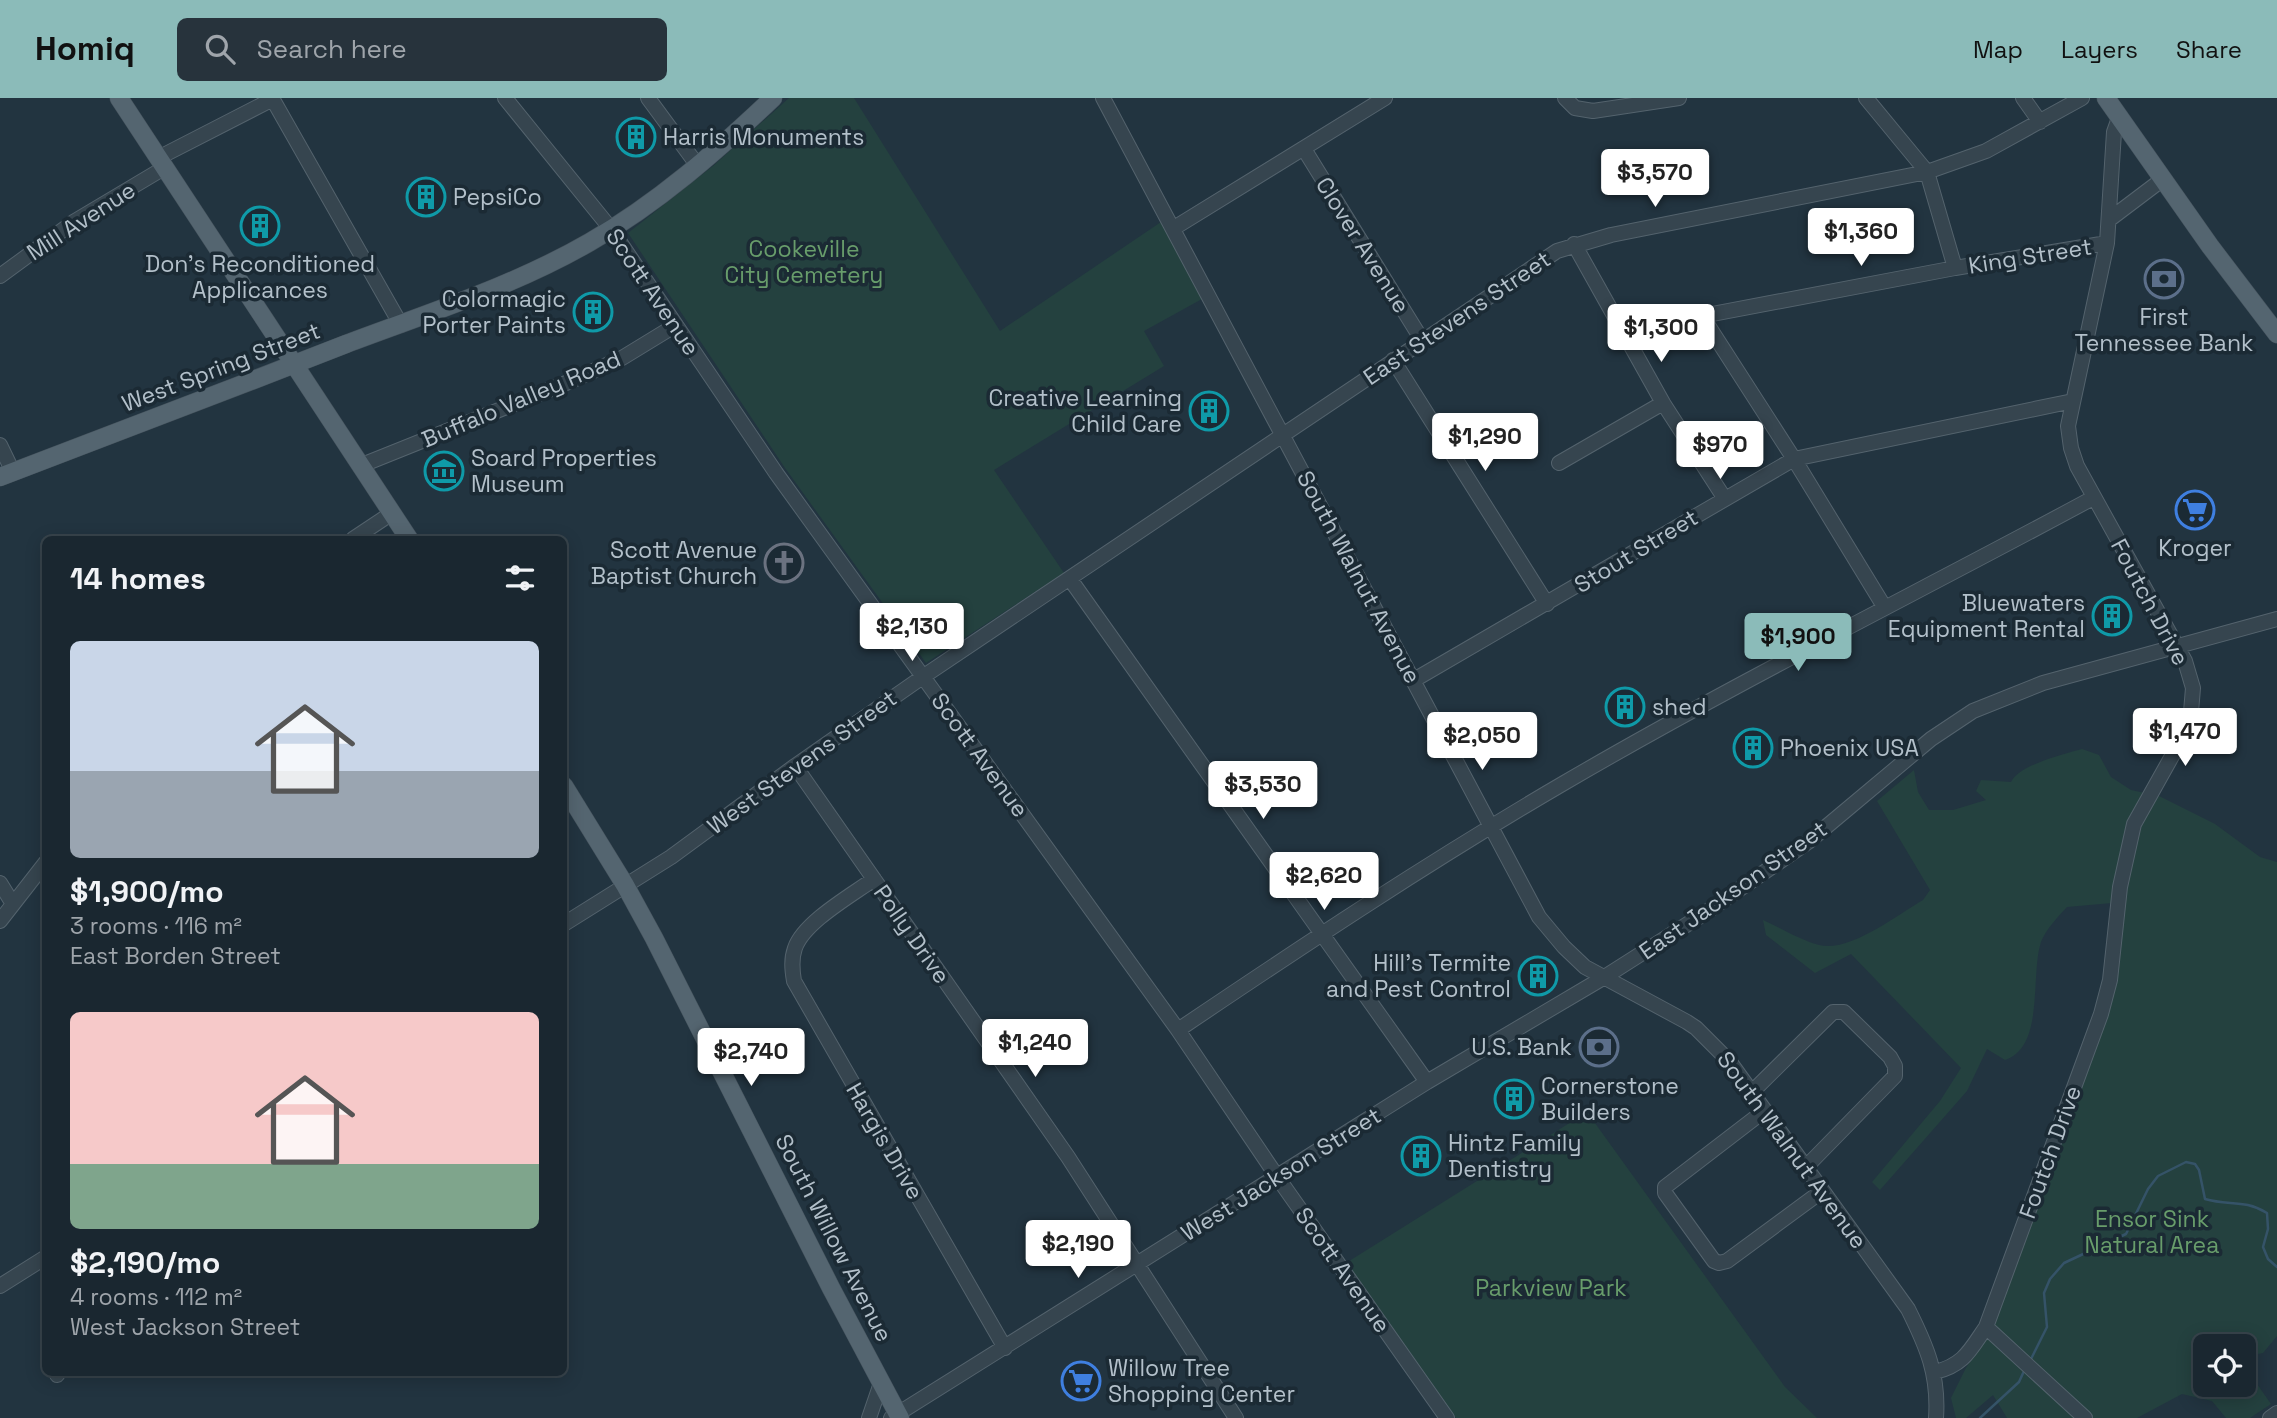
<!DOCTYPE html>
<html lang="en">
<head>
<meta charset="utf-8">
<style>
  :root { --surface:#1a2730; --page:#27333c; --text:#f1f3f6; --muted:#9fa5ab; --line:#38444c; --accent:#8bbbb9 }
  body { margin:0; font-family:"Space Grotesk",sans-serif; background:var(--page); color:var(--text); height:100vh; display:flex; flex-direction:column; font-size:26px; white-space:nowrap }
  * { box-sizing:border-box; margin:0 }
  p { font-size:23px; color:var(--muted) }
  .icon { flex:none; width:38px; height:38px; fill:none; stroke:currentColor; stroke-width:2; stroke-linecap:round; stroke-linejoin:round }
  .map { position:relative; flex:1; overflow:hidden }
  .details { position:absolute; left:42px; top:438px; width:525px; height:840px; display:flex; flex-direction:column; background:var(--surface); border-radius:10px; box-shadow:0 4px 18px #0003,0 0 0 2px var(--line) }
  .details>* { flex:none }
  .tools { position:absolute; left:2193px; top:1236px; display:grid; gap:14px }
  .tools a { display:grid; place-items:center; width:63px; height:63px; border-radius:10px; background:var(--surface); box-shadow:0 4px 18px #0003,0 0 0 2px var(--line); font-size:35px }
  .price { position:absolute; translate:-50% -60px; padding:0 16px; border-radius:7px; background:#fff; color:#222; font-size:23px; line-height:46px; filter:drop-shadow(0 2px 4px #0008) }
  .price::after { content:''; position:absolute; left:50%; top:42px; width:21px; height:16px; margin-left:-10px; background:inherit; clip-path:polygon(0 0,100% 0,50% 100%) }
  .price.active { background:var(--accent); color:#111 }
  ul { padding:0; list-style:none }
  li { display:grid; align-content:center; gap:14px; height:371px; padding:0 28px }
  li span { display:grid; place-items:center; height:217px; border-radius:10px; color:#555 }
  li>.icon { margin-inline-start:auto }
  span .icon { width:126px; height:126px; fill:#fffc; stroke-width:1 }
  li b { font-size:30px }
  h2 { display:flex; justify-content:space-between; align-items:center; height:84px; padding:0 28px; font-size:30px }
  header { display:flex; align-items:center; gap:42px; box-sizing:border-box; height:98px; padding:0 35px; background:var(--accent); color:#111 }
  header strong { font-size:33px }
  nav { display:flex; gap:38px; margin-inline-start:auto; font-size:24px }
  .search { width:490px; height:63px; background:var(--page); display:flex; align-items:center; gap:18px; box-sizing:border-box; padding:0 24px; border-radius:10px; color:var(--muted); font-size:26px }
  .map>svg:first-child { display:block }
  .green { fill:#24413f; fill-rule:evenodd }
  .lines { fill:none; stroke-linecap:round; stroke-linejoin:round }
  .stream { stroke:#355368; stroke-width:2.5 }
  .minor-casing { stroke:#54636d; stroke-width:16 }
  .major-casing { stroke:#43515b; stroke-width:19 }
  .minor { stroke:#36454f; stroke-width:14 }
  .major { stroke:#546570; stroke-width:18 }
  .labels { text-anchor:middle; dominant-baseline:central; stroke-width:7; stroke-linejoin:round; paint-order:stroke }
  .poi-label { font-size:23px; fill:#b3c0ca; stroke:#1b2a34; text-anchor:start }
  .street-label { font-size:23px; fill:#b3c0ca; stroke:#1b2a34 }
  .park-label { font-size:23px; fill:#689d6b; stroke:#1b2a34 }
</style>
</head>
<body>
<header>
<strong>Homiq</strong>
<div class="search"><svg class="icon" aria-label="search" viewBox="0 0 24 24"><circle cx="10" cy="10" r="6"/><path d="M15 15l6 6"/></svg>Search here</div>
<nav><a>Map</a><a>Layers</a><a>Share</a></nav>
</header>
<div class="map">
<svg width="2277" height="1320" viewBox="0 0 2277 1320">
  <rect width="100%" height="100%" fill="#223440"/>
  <path class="green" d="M 789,0 L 854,0 L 1000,233 L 1161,124 L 1202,201 L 1144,233 L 1164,268 L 994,372 L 1064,475 L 926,565 L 785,370 L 628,135 L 713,68 Z
    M 2082,651 L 2099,657 L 2111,679 L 2131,692 L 2159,698 L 2215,726 L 2260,759 L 2277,764 L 2277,1238 L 2263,1255 L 2248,1258 L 2250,1276 L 2271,1306 L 2250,1320 L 2226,1320 L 2212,1303 L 2182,1296 L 2137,1320 L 2007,1320 L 1993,1297 L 1966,1320 L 1956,1320 L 1951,1300 L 1966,1270 L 1986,1239 L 2110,882 L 2112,805 L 2067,809 C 2058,819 2046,831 2041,844 C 2030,877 2045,949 2005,962 L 1987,951 L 1967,993 L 1880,1092 L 1872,1084 L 1940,1003 L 1961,970 L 1851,856 L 1815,875 L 1766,837 L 1763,822 C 1781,830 1800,842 1819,847 C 1849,855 1897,817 1923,802 L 1930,792 L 1877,703 L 1914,672 L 1918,694 L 1929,712 L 1953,712 L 1986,702 L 1976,693 L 1981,682 L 2011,684 C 2019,667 2064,656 2082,651 ZM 2205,1248 L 2244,1248 L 2244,1286 L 2205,1286 Z
    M 1587,1014 L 1785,1289 L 1817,1320 L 1456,1320 L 1346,1165 Z"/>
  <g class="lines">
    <path class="stream" d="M 2031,1261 L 2047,1229 L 2044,1195 L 2050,1181 L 2064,1165 L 2126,1136 L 2148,1091 L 2158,1078 L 2186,1064 L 2195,1066 L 2199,1072 L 2205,1101 C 2229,1108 2244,1101 2267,1115 L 2268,1131 L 2263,1149 L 2268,1161 L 2277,1169
      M 1980,1320 L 2019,1284 L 2024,1273"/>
    <defs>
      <path id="minor" d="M 272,0 L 401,227
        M 505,0 L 611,131 L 776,375 L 1178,932 L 1278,1080 L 1447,1320
        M 648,0 L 698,68
        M 1103,0 L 1539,819 L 1564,849 L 1585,869 L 1687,924 L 1696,930 L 1730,964 L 1908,1211 C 1927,1249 1939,1277 1936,1320
        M 1565,0 L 1575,10 L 1593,13 L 1679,0
        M 1866,0 L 1927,74 L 1955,170
        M 2023,0 L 2040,24
        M 1304,51 L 1422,242
        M 158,60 L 273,1
        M 2110,121 L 2163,81
        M 1174,130 L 1385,0
        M 1574,146 L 1663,305 L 1725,401
        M 0,178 L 75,123 L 164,70
        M 1702,218 L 1794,361 L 1885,510
        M 1623,233 L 1955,170 L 2107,145
        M 1393,262 L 1547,506
        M 0,347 L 13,374
        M 1559,365 L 1663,305
        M 362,367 L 571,283 L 622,260 L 676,227
        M 353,441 L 392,415
        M 1070,481 L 1427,984
        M 1414,582 L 1794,361 L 2073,303
        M 795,668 L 1068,1059 L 1236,1320
        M 874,781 C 852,797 804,824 795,850 C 791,861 792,871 794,883 L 1005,1250
        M 0,785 L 13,806
        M 0,823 L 46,764
        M 564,826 L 671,759 L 795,668 L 924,578 L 1557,153 L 1611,137 L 1927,74 L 1986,53 L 2082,0
        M 1178,932 C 1304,847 1432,762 1564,685 C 1737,584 1917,495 2093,400
        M 1751,995 L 1833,914 L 1844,914 L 1890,959 L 1895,968 L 1895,978 L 1805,1070
        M 1764,1013 L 1665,1089 L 1665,1095 L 1714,1163 L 1719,1165 L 1727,1163 L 1822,1093
        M 0,1188 L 46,1159
        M 1986,1229 L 2085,1320
        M 1935,1274 C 1964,1267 1970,1252 1986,1229 L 2101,916 L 2110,882 L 2120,789 L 2134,726 L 2190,626 L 2193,590 L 2185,563 L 2077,368 L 2071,350 L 2068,328 L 2107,145 L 2114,34 L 2119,20
        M 57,1277 L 59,1274
        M 869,1320 L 881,1285
        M 891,1320 L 1427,984 L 1603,880 L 1705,815 L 1808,744 L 1931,641 L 1973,613 L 2043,585 L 2277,521
        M 2270,1320 L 2277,1315"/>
      <path id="major" d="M 119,0 L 409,441
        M 2106,0 L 2210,148 L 2277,236
        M 0,379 C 116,335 231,291 346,246 C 428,215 514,188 590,144 C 658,105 717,53 773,0
        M 564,688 L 625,787 L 654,840 L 831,1190 L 900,1320"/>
    </defs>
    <use href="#minor" class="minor-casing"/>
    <use href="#major" class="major-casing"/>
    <use href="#minor" class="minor"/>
    <use href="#major" class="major"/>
  </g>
  <defs>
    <symbol id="building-ring" viewBox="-11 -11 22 22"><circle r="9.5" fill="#1b2a34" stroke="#0f9aa8" stroke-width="1.5"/><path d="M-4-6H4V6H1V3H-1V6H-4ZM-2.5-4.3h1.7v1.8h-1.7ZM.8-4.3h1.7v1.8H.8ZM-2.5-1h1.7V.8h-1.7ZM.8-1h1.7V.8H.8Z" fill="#0f9aa8"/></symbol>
    <symbol id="bank-ring" viewBox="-11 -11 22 22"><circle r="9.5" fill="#1b2a34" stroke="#5c6f8a" stroke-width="1.5"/><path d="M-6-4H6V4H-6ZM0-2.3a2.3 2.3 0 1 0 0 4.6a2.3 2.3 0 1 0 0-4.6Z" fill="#5c6f8a"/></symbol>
    <symbol id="museum-ring" viewBox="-11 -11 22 22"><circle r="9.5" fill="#1b2a34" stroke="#0f9aa8" stroke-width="1.5"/><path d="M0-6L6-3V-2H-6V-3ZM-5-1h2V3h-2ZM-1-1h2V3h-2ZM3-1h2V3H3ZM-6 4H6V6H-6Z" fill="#0f9aa8"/></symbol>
    <symbol id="supermarket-ring" viewBox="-11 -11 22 22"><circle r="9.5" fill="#1b2a34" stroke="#3f7fe0" stroke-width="1.5"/><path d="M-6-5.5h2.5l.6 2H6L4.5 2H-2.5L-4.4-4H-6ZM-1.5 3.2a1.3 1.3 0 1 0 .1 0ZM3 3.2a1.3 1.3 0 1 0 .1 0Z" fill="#3f7fe0"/></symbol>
    <symbol id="church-ring" viewBox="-11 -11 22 22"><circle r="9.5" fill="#1b2a34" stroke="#6b7280" stroke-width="1.5"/><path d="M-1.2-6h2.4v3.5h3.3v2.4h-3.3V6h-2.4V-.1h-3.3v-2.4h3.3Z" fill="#6b7280"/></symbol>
  </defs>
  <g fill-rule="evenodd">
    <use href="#building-ring" x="614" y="17" width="44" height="44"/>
    <use href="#building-ring" x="404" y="77" width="44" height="44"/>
    <use href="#building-ring" x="238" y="106" width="44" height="44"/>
    <use href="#bank-ring" x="2142" y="159" width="44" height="44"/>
    <use href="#building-ring" x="571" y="192" width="44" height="44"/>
    <use href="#building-ring" x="1187" y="291" width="44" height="44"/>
    <use href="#museum-ring" x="422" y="351" width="44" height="44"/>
    <use href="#supermarket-ring" x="2173" y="390" width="44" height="44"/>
    <use href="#church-ring" x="762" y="443" width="44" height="44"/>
    <use href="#building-ring" x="2090" y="496" width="44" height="44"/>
    <use href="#building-ring" x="1603" y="587" width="44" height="44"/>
    <use href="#building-ring" x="1731" y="628" width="44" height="44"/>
    <use href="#building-ring" x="1516" y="856" width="44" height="44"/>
    <use href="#bank-ring" x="1577" y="927" width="44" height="44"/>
    <use href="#building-ring" x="1492" y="979" width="44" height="44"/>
    <use href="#building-ring" x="1399" y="1036" width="44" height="44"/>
    <use href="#supermarket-ring" x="1059" y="1261" width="44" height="44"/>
  </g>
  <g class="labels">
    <g class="poi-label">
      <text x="663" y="39">Harris Monuments</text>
      <text x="453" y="99">PepsiCo</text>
      <text x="260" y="166" text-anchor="middle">Don's Reconditioned<tspan x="260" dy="26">Applicances</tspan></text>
      <text x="566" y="201" text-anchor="end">Colormagic<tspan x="566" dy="26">Porter Paints</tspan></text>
      <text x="2164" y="219" text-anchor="middle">First<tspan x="2164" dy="26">Tennessee Bank</tspan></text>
      <text x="1182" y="300" text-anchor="end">Creative Learning<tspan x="1182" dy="26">Child Care</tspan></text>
      <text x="471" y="360">Soard Properties<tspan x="471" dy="26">Museum</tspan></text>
      <text x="2195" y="450" text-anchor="middle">Kroger</text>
      <text x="757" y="452" text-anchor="end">Scott Avenue<tspan x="757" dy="26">Baptist Church</tspan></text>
      <text x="2085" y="505" text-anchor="end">Bluewaters<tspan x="2085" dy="26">Equipment Rental</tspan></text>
      <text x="1652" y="609">shed</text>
      <text x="1780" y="650">Phoenix USA</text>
      <text x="1511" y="865" text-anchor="end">Hill's Termite<tspan x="1511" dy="26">and Pest Control</tspan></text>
      <text x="1572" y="949" text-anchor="end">U.S. Bank</text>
      <text x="1541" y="988">Cornerstone<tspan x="1541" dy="26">Builders</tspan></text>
      <text x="1448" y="1045">Hintz Family<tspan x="1448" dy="26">Dentistry</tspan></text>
      <text x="1108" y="1270">Willow Tree<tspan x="1108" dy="26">Shopping Center</tspan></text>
    </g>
    <g class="street-label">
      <text transform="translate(81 123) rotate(-33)">Mill Avenue</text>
      <text transform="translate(1363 147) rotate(58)">Clover Avenue</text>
      <text transform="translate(2030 158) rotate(-9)">King Street</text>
      <text transform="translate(653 194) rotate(56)">Scott Avenue</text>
      <text transform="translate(1457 220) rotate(-34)">East Stevens Street</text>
      <text transform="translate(221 269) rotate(-21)">West Spring Street</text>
      <text transform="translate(521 301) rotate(-23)">Buffalo Valley Road</text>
      <text transform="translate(1636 453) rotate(-31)">Stout Street</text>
      <text transform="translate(1359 479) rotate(62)">South Walnut Avenue</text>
      <text transform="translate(2150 504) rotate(62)">Foutch Drive</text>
      <text transform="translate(980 657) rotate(54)">Scott Avenue</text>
      <text transform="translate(802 664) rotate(-36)">West Stevens Street</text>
      <text transform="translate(1733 792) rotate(-35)">East Jackson Street</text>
      <text transform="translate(912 836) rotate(55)">Polly Drive</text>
      <text transform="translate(885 1043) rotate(60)">Hargis Drive</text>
      <text transform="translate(1792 1052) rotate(54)">South Walnut Avenue</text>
      <text transform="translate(2050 1054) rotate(-70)">Foutch Drive</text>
      <text transform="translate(1281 1076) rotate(-32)">West Jackson Street</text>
      <text transform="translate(834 1140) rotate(63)">South Willow Avenue</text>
      <text transform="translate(1343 1172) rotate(55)">Scott Avenue</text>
    </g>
    <g class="park-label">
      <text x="804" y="151">Cookeville<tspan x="804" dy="26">City Cemetery</tspan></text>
      <text x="2152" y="1121">Ensor Sink<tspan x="2152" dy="26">Natural Area</tspan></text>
      <text x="1551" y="1190">Parkview Park</text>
    </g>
  </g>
</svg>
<div class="tools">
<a><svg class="icon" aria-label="locate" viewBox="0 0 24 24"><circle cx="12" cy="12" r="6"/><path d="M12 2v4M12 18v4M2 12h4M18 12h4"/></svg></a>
</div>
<b class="price" style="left:1655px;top:111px">$3,570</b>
<b class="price" style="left:1861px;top:170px">$1,360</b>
<b class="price" style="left:1661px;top:266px">$1,300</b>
<b class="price" style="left:1485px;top:375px">$1,290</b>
<b class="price" style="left:1720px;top:383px">$970</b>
<b class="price" style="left:912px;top:565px">$2,130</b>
<b class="price active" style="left:1798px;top:575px">$1,900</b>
<b class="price" style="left:2185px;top:670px">$1,470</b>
<b class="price" style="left:1482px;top:674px">$2,050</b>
<b class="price" style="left:1263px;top:723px">$3,530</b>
<b class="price" style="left:1324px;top:814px">$2,620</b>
<b class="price" style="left:1035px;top:981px">$1,240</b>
<b class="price" style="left:751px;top:990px">$2,740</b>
<b class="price" style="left:1078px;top:1182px">$2,190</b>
<section class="details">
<h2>14 homes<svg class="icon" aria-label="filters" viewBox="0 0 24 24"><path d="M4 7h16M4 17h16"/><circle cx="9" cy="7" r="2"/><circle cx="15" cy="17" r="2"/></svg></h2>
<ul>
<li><span style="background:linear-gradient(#c9d6e8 60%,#9aa5b1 0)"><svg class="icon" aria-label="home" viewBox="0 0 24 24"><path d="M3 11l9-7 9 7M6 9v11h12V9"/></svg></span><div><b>$1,900/mo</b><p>3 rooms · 116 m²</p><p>East Borden Street</p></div></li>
<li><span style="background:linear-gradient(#f6c9c9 70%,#7fa58c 0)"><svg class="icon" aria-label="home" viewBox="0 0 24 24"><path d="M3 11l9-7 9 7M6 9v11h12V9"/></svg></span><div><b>$2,190/mo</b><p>4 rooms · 112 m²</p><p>West Jackson Street</p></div></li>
</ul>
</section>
</div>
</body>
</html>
